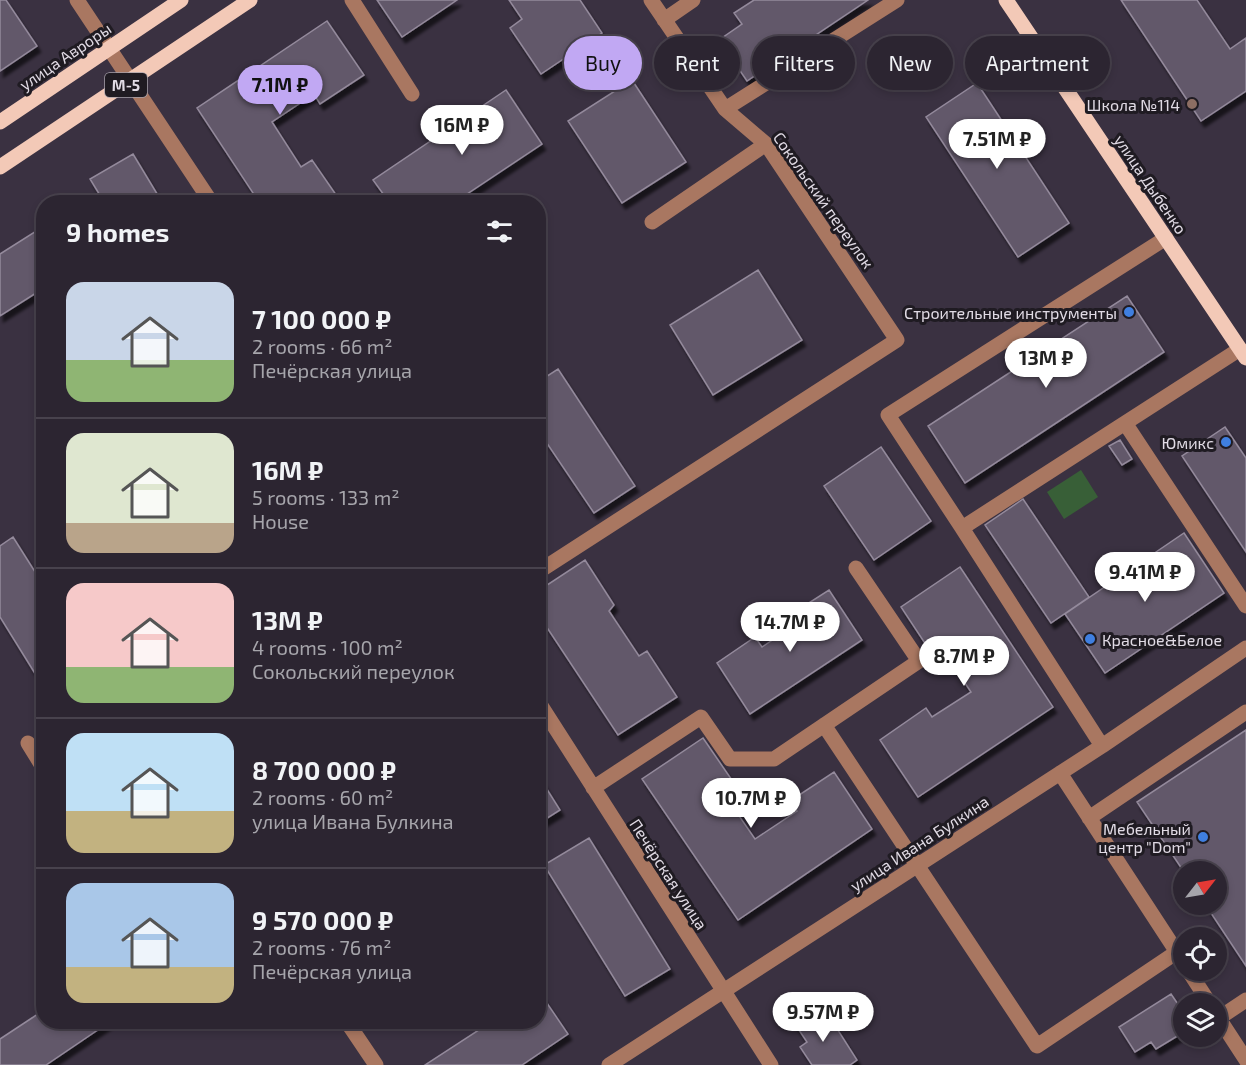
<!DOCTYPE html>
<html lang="en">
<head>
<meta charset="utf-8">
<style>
  :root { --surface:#2c2531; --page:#342d39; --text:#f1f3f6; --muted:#a6a5ab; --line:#48424d; --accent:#c1a8f3 }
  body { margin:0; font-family:"Exo 2",sans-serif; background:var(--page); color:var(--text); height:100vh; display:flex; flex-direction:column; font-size:22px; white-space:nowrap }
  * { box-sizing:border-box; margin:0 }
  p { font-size:20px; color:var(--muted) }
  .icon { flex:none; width:33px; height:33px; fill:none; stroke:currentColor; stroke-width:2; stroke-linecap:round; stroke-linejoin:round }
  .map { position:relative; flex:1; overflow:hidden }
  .drawer { position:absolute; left:36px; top:195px; width:510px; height:834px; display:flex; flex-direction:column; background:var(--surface); border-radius:24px; box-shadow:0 3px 9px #0003,0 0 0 2px var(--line) }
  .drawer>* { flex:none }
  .guide { position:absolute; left:564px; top:36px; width:570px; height:54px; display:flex; gap:12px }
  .needle { width:39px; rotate:59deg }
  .fabs { position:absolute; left:1173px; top:861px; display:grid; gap:12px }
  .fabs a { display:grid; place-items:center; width:54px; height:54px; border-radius:50%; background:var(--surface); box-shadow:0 3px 9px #0003,0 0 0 2px var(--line); font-size:30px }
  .price { position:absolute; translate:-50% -51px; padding:0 14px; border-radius:21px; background:#fff; color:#222; font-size:20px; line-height:39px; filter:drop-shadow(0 2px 3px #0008) }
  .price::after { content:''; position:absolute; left:50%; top:36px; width:18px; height:14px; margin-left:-9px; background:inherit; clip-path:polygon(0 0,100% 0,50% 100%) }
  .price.active { background:var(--accent); color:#111 }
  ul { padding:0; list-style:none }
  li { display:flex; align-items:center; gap:18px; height:150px; padding:0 30px }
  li+li { border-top:2px solid var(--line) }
  li span { display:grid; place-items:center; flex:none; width:168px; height:120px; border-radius:18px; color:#555 }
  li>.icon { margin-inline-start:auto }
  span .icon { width:72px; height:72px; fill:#fffc; stroke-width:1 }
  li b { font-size:26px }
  h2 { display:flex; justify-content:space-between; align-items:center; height:72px; padding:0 30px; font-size:26px }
  .chip { padding:0 21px; border-radius:27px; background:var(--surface); box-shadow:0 3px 9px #0003,0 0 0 2px var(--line); font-size:21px; line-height:54px }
  .chip.active { background:var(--accent); color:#111 }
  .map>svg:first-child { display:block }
  .green { fill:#385f37 }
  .building { fill:#62596a; stroke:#948a9c; stroke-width:1.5; filter:url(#shadow) }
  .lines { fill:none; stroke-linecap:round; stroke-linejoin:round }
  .minor { stroke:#a97761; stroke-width:15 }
  .major { stroke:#f3c9b7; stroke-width:15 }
  .education-dot { fill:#8d6e63; stroke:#1f1b22; stroke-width:2 }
  .shop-dot { fill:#3f7fe0; stroke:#1f1b22; stroke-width:2 }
  .labels { text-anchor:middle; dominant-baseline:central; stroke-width:6; stroke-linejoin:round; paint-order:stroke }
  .shield { fill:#1f1b22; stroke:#a7a1aa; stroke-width:1.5 }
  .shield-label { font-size:15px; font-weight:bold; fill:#e1dbe5 }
  .street-label { font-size:16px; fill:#e1dbe5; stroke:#1f1b22 }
  .poi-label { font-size:16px; fill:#e1dbe5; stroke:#1f1b22; text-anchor:end }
</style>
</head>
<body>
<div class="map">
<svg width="1246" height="1065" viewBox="0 0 1246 1065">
  <defs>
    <filter id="shadow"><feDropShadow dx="3.5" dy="6" stdDeviation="1.5" flood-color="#0009"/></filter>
  </defs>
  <rect width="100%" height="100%" fill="#3a3141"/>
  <path class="green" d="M 1081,470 L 1098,497 L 1064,519 L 1047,492 Z"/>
  <path class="building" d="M 0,0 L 6,0 L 37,46 L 0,71 Z
    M 377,0 L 457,0 L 402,37 Z
    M 509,0 L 580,0 L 602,33 L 541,74 L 510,28 L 522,19 Z
    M 754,0 L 868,0 L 747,81 L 719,40 L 742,24 L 734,13 Z
    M 1121,0 L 1197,0 L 1230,49 L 1246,38 L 1246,91 L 1201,121 Z
    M 327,21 L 364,75 L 320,104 L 314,94 L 272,122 L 301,167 L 312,160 L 341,202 L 259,202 L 197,108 Z
    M 632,80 L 686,162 L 622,203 L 568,121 Z
    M 977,83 L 1069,223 L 1018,257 L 926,117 Z
    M 506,90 L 542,144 L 455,202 L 389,202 L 373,180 Z
    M 133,154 L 162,202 L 104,202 L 90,179 Z
    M 44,226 L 44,288 L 0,316 L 0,254 Z
    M 758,270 L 802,340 L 713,395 L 670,325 Z
    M 1127,296 L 1164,352 L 965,483 L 928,426 Z
    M 558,369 L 635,486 L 594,513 L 538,430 L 538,382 Z
    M 1225,427 L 1246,458 L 1246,552 L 1182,456 Z
    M 1120,440 L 1132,459 L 1122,465 L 1109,446 Z
    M 881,447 L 931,521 L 874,560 L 824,486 Z
    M 1023,499 L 1089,597 L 1051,623 L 985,525 Z
    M 1184,533 L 1224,593 L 1105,673 L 1065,614 Z
    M 13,537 L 44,586 L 44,688 L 0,617 L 0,546 Z
    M 585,560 L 614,605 L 609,611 L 639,656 L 647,651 L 677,697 L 618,735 L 538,614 L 538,591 Z
    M 960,567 L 1053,707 L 918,797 L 880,740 L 926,708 L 932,717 L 971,692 L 941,647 L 932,654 L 901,607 Z
    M 829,590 L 862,640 L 750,714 L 717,663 L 755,637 L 762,647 L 796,624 L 790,615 Z
    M 1246,730 L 1246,966 L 1205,904 L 1216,904 L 1216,872 L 1184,872 L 1137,802 Z
    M 703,738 L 736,786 L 724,794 L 755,839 L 797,811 L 790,801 L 834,772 L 872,829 L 738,920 L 642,779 Z
    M 538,775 L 560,810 L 538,824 Z
    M 589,838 L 670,969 L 625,996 L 544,865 Z
    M 538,990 L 568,1034 L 522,1065 L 425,1065 L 491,1022 L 538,1022 Z
    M 1171,994 L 1184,1013 L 1184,1032 L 1156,1049 L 1151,1042 L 1135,1052 L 1119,1027 Z
    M 811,1009 L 827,1033 L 836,1027 L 857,1060 L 850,1065 L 812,1065 L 800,1047 L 807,1042 L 793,1021 Z
    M 44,1010 L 44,1022 L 108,1023 L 46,1065 L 0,1065 L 0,1039 Z"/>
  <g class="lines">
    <path class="minor" d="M 77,0 L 211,202
      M 352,0 L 412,94
      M 664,20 L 693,0
      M 725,109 L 897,0
      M 652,222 L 766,144
      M 1125,423 L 1246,606
      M 962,528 L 888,415 L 1166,238
      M 538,572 L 897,340 L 766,144 L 725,109 L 651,0
      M 538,701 L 771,1065
      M 824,725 L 1037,1046 L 1177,952
      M 28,743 L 44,769
      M 1102,746 L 962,528 L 1240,349
      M 1060,773 L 1184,963
      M 593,788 L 701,717 L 730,759 L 774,759 L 919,661 L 856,568
      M 1089,818 L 1246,712
      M 1188,970 L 1210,1004
      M 1216,1014 L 1246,1060
      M 1219,1018 L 1246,1000
      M 347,1022 L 376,1065
      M 609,1065 L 1102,746 L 1246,648"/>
    <path class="major" d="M 1006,0 L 1246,358
      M 0,122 L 181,0
      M 0,167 L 250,0"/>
  </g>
  <circle class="education-dot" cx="1192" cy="104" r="6"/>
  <g class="shop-dot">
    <circle cx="1129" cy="312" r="6"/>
    <circle cx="1226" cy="442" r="6"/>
    <circle cx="1090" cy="639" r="6"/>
    <circle cx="1203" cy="837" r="6"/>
  </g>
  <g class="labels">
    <rect class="shield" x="105" y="73" width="42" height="24" rx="4.5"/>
    <g class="shield-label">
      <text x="126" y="85">М-5</text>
    </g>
    <g class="street-label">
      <text transform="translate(65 56) rotate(-34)">улица Авроры</text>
      <text transform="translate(1151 184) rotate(56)">улица Дыбенко</text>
      <text transform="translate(824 200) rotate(55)">Сокольский переулок</text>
      <text transform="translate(919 843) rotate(-33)">улица Ивана Булкина</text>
      <text transform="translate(669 874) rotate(57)">Печёрская улица</text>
    </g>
    <g class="poi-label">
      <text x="1180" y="104">Школа №114</text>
      <text x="1117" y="312">Строительные инструменты</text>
      <text x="1214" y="442">Юмикс</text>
      <text x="1102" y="639" text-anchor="start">Красное&amp;Белое</text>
      <text x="1191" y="828">Мебельный<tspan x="1191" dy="18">центр "Dom"</tspan></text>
    </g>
  </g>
</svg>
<div class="fabs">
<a><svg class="needle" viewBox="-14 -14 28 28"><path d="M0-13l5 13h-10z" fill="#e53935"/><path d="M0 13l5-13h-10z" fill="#a6a5ab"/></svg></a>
<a><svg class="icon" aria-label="locate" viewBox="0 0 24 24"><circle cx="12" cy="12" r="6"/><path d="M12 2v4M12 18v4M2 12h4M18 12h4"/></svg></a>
<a><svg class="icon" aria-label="layers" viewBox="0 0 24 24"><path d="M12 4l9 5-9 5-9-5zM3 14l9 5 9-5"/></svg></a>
</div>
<b class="price active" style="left:280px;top:116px">7.1M ₽</b>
<b class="price" style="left:462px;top:156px">16M ₽</b>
<b class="price" style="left:997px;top:170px">7.51M ₽</b>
<b class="price" style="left:1046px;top:389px">13M ₽</b>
<b class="price" style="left:1145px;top:603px">9.41M ₽</b>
<b class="price" style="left:790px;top:653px">14.7M ₽</b>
<b class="price" style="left:964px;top:687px">8.7M ₽</b>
<b class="price" style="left:751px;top:829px">10.7M ₽</b>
<b class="price" style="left:823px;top:1043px">9.57M ₽</b>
<div class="guide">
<a class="chip active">Buy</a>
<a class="chip">Rent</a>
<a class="chip">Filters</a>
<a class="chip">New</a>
<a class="chip">Apartment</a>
</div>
<section class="drawer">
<h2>9 homes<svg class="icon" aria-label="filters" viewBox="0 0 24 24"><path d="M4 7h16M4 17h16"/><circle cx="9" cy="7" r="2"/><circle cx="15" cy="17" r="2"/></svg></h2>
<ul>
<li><span style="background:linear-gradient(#c9d6e8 65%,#8fb573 0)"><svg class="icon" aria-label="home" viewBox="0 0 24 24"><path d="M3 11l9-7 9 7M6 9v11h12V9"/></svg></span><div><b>7 100 000 ₽</b><p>2 rooms · 66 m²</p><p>Печёрская улица</p></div></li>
<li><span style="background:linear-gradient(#dfe7d0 75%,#b9a48a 0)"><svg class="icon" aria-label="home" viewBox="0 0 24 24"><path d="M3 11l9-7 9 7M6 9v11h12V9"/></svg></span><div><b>16M ₽</b><p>5 rooms · 133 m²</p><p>House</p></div></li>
<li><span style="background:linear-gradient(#f6c9c9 70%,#8fb573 0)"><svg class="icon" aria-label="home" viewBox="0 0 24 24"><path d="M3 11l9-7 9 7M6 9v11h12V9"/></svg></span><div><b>13M ₽</b><p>4 rooms · 100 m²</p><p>Сокольский переулок</p></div></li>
<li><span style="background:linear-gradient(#bfe0f5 65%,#c2b280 0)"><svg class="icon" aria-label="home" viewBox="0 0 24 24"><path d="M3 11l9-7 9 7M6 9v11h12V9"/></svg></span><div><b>8 700 000 ₽</b><p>2 rooms · 60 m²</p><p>улица Ивана Булкина</p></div></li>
<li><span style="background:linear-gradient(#a9c7e8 70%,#c2b280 0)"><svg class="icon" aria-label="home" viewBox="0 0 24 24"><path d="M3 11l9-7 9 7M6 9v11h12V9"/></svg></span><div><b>9 570 000 ₽</b><p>2 rooms · 76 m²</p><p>Печёрская улица</p></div></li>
</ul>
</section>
</div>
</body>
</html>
